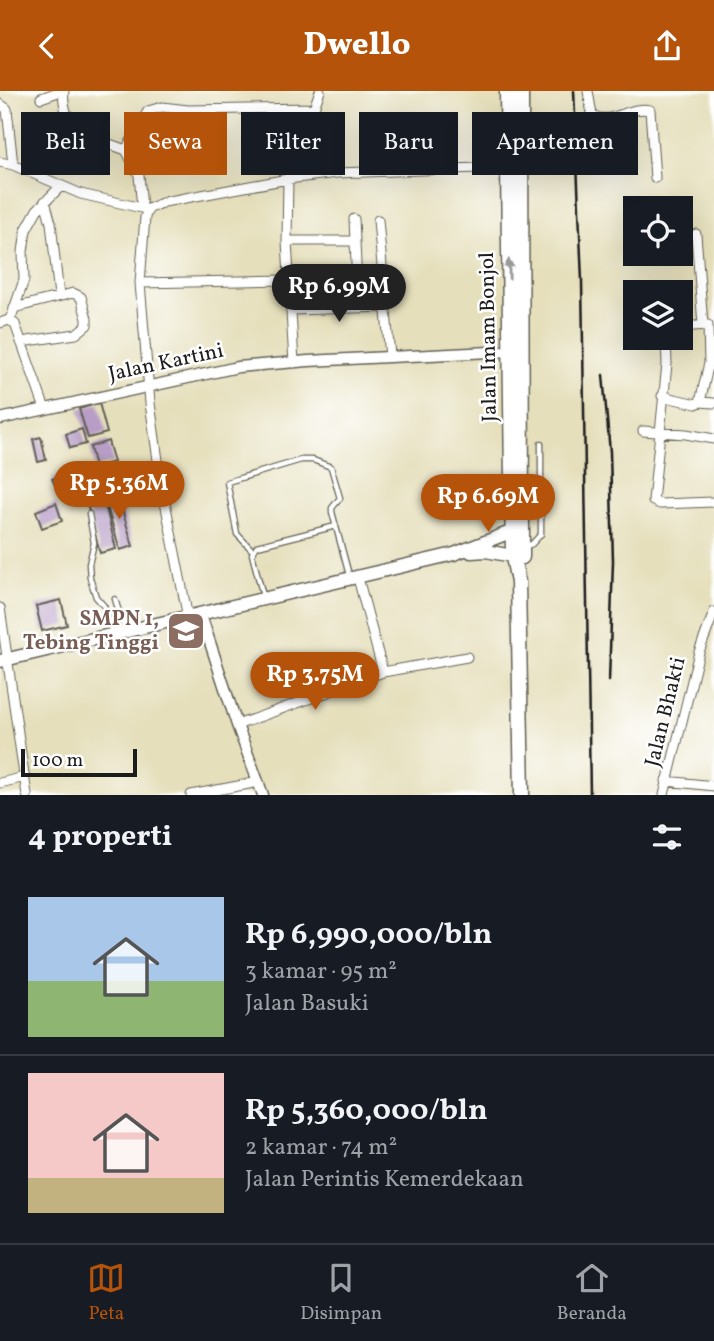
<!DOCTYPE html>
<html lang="id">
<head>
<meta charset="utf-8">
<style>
  :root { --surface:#171b24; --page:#242831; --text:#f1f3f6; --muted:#9ea1a6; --line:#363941; --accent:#b45309 }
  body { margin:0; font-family:Vollkorn,serif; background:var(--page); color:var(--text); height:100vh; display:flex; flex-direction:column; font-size:26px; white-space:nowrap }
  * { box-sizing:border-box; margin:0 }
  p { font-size:23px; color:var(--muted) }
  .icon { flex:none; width:38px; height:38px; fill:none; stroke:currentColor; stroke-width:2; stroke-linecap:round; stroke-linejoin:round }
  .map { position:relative; height:704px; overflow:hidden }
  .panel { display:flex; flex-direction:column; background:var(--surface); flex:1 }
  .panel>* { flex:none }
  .hud { position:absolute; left:21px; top:21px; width:672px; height:63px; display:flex; gap:14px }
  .tools { position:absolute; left:623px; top:105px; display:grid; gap:14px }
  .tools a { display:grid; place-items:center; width:70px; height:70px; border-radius:0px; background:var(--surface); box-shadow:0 7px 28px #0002; font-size:35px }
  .scale { position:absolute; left:21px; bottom:18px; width:116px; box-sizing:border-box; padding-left:7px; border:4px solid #1c1c1c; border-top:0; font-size:19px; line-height:24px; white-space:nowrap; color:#1c1c1c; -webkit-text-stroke:5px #fff; paint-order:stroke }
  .price { position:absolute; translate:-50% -60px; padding:0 16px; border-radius:24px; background:var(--accent); color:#fff; font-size:23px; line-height:46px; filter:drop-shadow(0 2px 4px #0008) }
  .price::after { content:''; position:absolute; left:50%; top:42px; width:21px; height:16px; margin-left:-10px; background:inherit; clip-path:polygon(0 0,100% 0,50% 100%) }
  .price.selected { background:#222; color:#fff }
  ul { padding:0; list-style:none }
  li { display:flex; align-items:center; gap:21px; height:175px; padding:0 28px }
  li+li { border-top:2px solid var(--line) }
  li span { display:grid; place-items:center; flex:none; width:196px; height:140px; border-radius:0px; color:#555 }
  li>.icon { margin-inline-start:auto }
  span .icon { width:84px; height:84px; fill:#fffc; stroke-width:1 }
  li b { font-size:30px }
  h2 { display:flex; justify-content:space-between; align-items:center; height:84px; padding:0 28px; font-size:30px }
  .pill { padding:0 24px; border-radius:0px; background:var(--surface); box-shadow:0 7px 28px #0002; font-size:24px; line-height:63px }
  .pill.selected { background:var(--accent); color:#fff }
  header { display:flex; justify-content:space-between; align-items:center; height:91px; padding:0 28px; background:var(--accent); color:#fff; font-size:32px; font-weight:800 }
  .menu { display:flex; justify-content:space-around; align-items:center; height:98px; border-top:2px solid var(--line); background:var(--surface); font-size:19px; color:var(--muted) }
  .menu a { display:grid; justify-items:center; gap:4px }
  .menu .selected { color:var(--accent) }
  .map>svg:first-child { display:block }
  .building { fill:#b89dc7 }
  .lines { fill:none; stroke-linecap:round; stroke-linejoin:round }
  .service-casing { stroke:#626054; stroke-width:7 }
  .minor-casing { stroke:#626054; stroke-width:11 }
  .tertiary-casing { stroke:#626054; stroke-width:13 }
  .secondary-casing { stroke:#626054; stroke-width:15 }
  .trunk-casing { stroke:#626054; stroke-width:17 }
  .service { stroke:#fff; stroke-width:4.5 }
  .minor { stroke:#fff; stroke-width:9 }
  .tertiary { stroke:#fff; stroke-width:10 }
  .secondary { stroke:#fff; stroke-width:12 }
  .trunk { stroke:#fff; stroke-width:14 }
  .rail { stroke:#1c1c1c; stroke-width:2.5 }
  .oneway { fill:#999 }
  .labels { text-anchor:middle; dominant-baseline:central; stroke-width:5; stroke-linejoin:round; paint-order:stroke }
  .street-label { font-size:21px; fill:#1c1c1c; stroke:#fff }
  .education-label { font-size:21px; font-weight:bold; fill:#785e54; stroke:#fff; text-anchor:end }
</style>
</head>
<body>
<header><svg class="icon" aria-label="back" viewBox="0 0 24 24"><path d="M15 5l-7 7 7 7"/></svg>Dwello<svg class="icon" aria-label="share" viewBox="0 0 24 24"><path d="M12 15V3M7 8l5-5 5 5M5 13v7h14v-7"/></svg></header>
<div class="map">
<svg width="714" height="704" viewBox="0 0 714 704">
  <rect width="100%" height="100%" fill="#fff"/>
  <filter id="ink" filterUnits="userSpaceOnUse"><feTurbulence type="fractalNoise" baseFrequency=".0143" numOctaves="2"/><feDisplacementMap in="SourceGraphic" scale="14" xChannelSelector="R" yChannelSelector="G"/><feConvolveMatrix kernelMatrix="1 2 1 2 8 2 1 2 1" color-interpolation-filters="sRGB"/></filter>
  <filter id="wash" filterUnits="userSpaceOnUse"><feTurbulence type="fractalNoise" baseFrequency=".00686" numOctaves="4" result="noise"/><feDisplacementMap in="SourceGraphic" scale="28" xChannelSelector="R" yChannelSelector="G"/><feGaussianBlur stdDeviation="1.57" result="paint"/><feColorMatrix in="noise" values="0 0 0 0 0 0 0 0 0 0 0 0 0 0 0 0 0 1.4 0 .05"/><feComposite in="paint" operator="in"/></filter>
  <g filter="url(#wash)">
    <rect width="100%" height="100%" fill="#e5dfbb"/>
    <g id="blocks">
      <path class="building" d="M 99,312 L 107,342 L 88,347 L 79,318 Z
        M 82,338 L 86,353 L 70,357 L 66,343 Z
        M 41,346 L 46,369 L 38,371 L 33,348 Z
        M 108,350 L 114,371 L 95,376 L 90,356 Z
        M 64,382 L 72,401 L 61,406 L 52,388 Z
        M 117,402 L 133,455 L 120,459 L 104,406 Z
        M 103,405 L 116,458 L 100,462 L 86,409 Z
        M 56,412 L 62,430 L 42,437 L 36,420 Z
        M 61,509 L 67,534 L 42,540 L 36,515 Z"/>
    </g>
  </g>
  <g filter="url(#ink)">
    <use href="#blocks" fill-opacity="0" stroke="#626054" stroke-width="2"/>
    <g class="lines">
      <defs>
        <path id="service" d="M 89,423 L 94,452 L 89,473 L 90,487 L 96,506 L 104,515 L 112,540
          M 526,455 L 532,453 L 541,443 L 541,353
          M 253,460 L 237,443 L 227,391 L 301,369 L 313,369 L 331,376 L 340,407 L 332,417 L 332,421 L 349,484
          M 263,505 L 252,463 L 257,455 L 336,435
          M 115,508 L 124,538"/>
        <path id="minor" d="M 64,0 C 62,11 68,33 76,41 L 126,59
          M 588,0 L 592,24 C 613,35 629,14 650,19 L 655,87
          M 41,7 L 61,0
          M 0,13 L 7,18 L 13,74
          M 0,71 L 13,74 L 81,103 L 146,118
          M 45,110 L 51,132 L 59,205
          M 142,117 L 139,84 L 126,59 L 148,20 L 162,16 L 188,19 L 313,17
          M 148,118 L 145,126 L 140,192 L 150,312 L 161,391 L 188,527
          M 148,118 L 164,111 L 288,88 L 337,82 L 508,76
          M 354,128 L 358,217
          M 378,129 L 390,266
          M 696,143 L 703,234
          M 287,150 L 355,150
          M 140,192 L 289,189
          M 14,217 L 73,202 L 81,206 L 87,228 L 87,234 L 76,243 L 21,251
          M 291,219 L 386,216
          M 9,229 L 15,233 L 45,318
          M 0,232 L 9,229 L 12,224 L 24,189 L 23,161 L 26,139 L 37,119 L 61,95
          M 681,236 L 707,234
          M 666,247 L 667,273 L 653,410 L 660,413 L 714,411
          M 294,272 L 287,150 L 288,88 L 320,0
          M 662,305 L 696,313 L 700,311 L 709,272 L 708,234
          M 700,311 L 714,312
          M 643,340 L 686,343 L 714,348
          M 358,487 L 383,581
          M 0,517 L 27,704
          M 237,634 L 383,581 L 467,566
          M 666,690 L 714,695
          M 0,692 L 25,686
          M 191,704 L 259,691
          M 664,704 L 699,561 L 714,521"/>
        <path id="tertiary" d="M 0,328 L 238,276 L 308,270 L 511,260
          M 201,524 L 237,634 L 263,704"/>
        <path id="secondary" d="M 471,461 L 486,460 L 522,467
          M 0,570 L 454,463 L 521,437"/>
        <path id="trunk" d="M 507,0 L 513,466 L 518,491 L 522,704
          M 521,0 L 522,466"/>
      </defs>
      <use href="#service" class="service-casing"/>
      <use href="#minor" class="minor-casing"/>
      <use href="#tertiary" class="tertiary-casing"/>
      <use href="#secondary" class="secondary-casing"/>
      <use href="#trunk" class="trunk-casing"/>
      <use href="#service" class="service"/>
      <use href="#minor" class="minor"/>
      <use href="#tertiary" class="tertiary"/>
      <use href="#secondary" class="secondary"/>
      <use href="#trunk" class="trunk"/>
      <path class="rail" d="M 574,0 L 582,190 L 590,704
        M 603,284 L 610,361 L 613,470 L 609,590"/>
    </g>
    <defs><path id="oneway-solid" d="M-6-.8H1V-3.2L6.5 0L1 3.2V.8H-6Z" transform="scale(1.75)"/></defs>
    <use class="oneway" href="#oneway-solid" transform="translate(509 178) rotate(-91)"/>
  </g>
  <defs>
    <symbol id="school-square" viewBox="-11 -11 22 22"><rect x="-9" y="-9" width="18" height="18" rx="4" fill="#8d6e63" stroke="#fff"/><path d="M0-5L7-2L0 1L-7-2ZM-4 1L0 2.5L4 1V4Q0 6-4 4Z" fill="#fff"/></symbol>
  </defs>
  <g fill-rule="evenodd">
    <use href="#school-square" x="164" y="518" width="44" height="44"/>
  </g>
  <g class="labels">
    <g class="street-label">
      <text transform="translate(489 246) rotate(-91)">Jalan Imam Bonjol</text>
      <text transform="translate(166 272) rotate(-12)">Jalan Kartini</text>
      <text transform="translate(666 621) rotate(-76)">Jalan Bhakti</text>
    </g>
    <g class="education-label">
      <text x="159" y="528">SMPN 1,<tspan x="159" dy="24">Tebing Tinggi</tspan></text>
    </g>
  </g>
</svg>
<div class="tools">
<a><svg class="icon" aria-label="locate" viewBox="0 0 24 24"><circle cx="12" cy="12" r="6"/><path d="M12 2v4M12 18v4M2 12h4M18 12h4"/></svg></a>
<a><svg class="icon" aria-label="layers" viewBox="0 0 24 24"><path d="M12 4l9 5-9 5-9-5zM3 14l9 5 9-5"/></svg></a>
</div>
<div class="scale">100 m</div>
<b class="price selected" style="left:339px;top:233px">Rp 6.99M</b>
<b class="price" style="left:119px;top:430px">Rp 5.36M</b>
<b class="price" style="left:488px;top:443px">Rp 6.69M</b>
<b class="price" style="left:315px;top:621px">Rp 3.75M</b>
<div class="hud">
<a class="pill">Beli</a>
<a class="pill selected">Sewa</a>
<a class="pill">Filter</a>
<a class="pill">Baru</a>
<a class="pill">Apartemen</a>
</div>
</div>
<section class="panel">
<h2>4 properti<svg class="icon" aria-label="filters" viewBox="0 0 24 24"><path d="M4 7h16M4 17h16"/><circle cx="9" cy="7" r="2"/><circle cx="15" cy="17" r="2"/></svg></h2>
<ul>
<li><span style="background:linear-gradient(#a9c7e8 60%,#8fb573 0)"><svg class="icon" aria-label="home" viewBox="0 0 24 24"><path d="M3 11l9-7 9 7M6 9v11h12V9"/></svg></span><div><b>Rp 6,990,000/bln</b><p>3 kamar · 95 m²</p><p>Jalan Basuki</p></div></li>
<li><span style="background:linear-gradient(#f6c9c9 75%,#c2b280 0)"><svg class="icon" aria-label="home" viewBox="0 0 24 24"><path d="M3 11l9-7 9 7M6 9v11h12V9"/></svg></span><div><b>Rp 5,360,000/bln</b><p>2 kamar · 74 m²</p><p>Jalan Perintis Kemerdekaan</p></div></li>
</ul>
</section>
<nav class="menu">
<a class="selected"><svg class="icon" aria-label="map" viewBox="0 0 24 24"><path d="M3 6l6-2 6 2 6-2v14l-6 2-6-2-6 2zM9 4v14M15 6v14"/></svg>Peta</a>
<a><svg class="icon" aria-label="saved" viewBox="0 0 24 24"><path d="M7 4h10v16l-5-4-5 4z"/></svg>Disimpan</a>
<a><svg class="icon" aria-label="home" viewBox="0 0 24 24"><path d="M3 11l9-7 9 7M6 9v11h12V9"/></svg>Beranda</a>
</nav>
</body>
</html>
